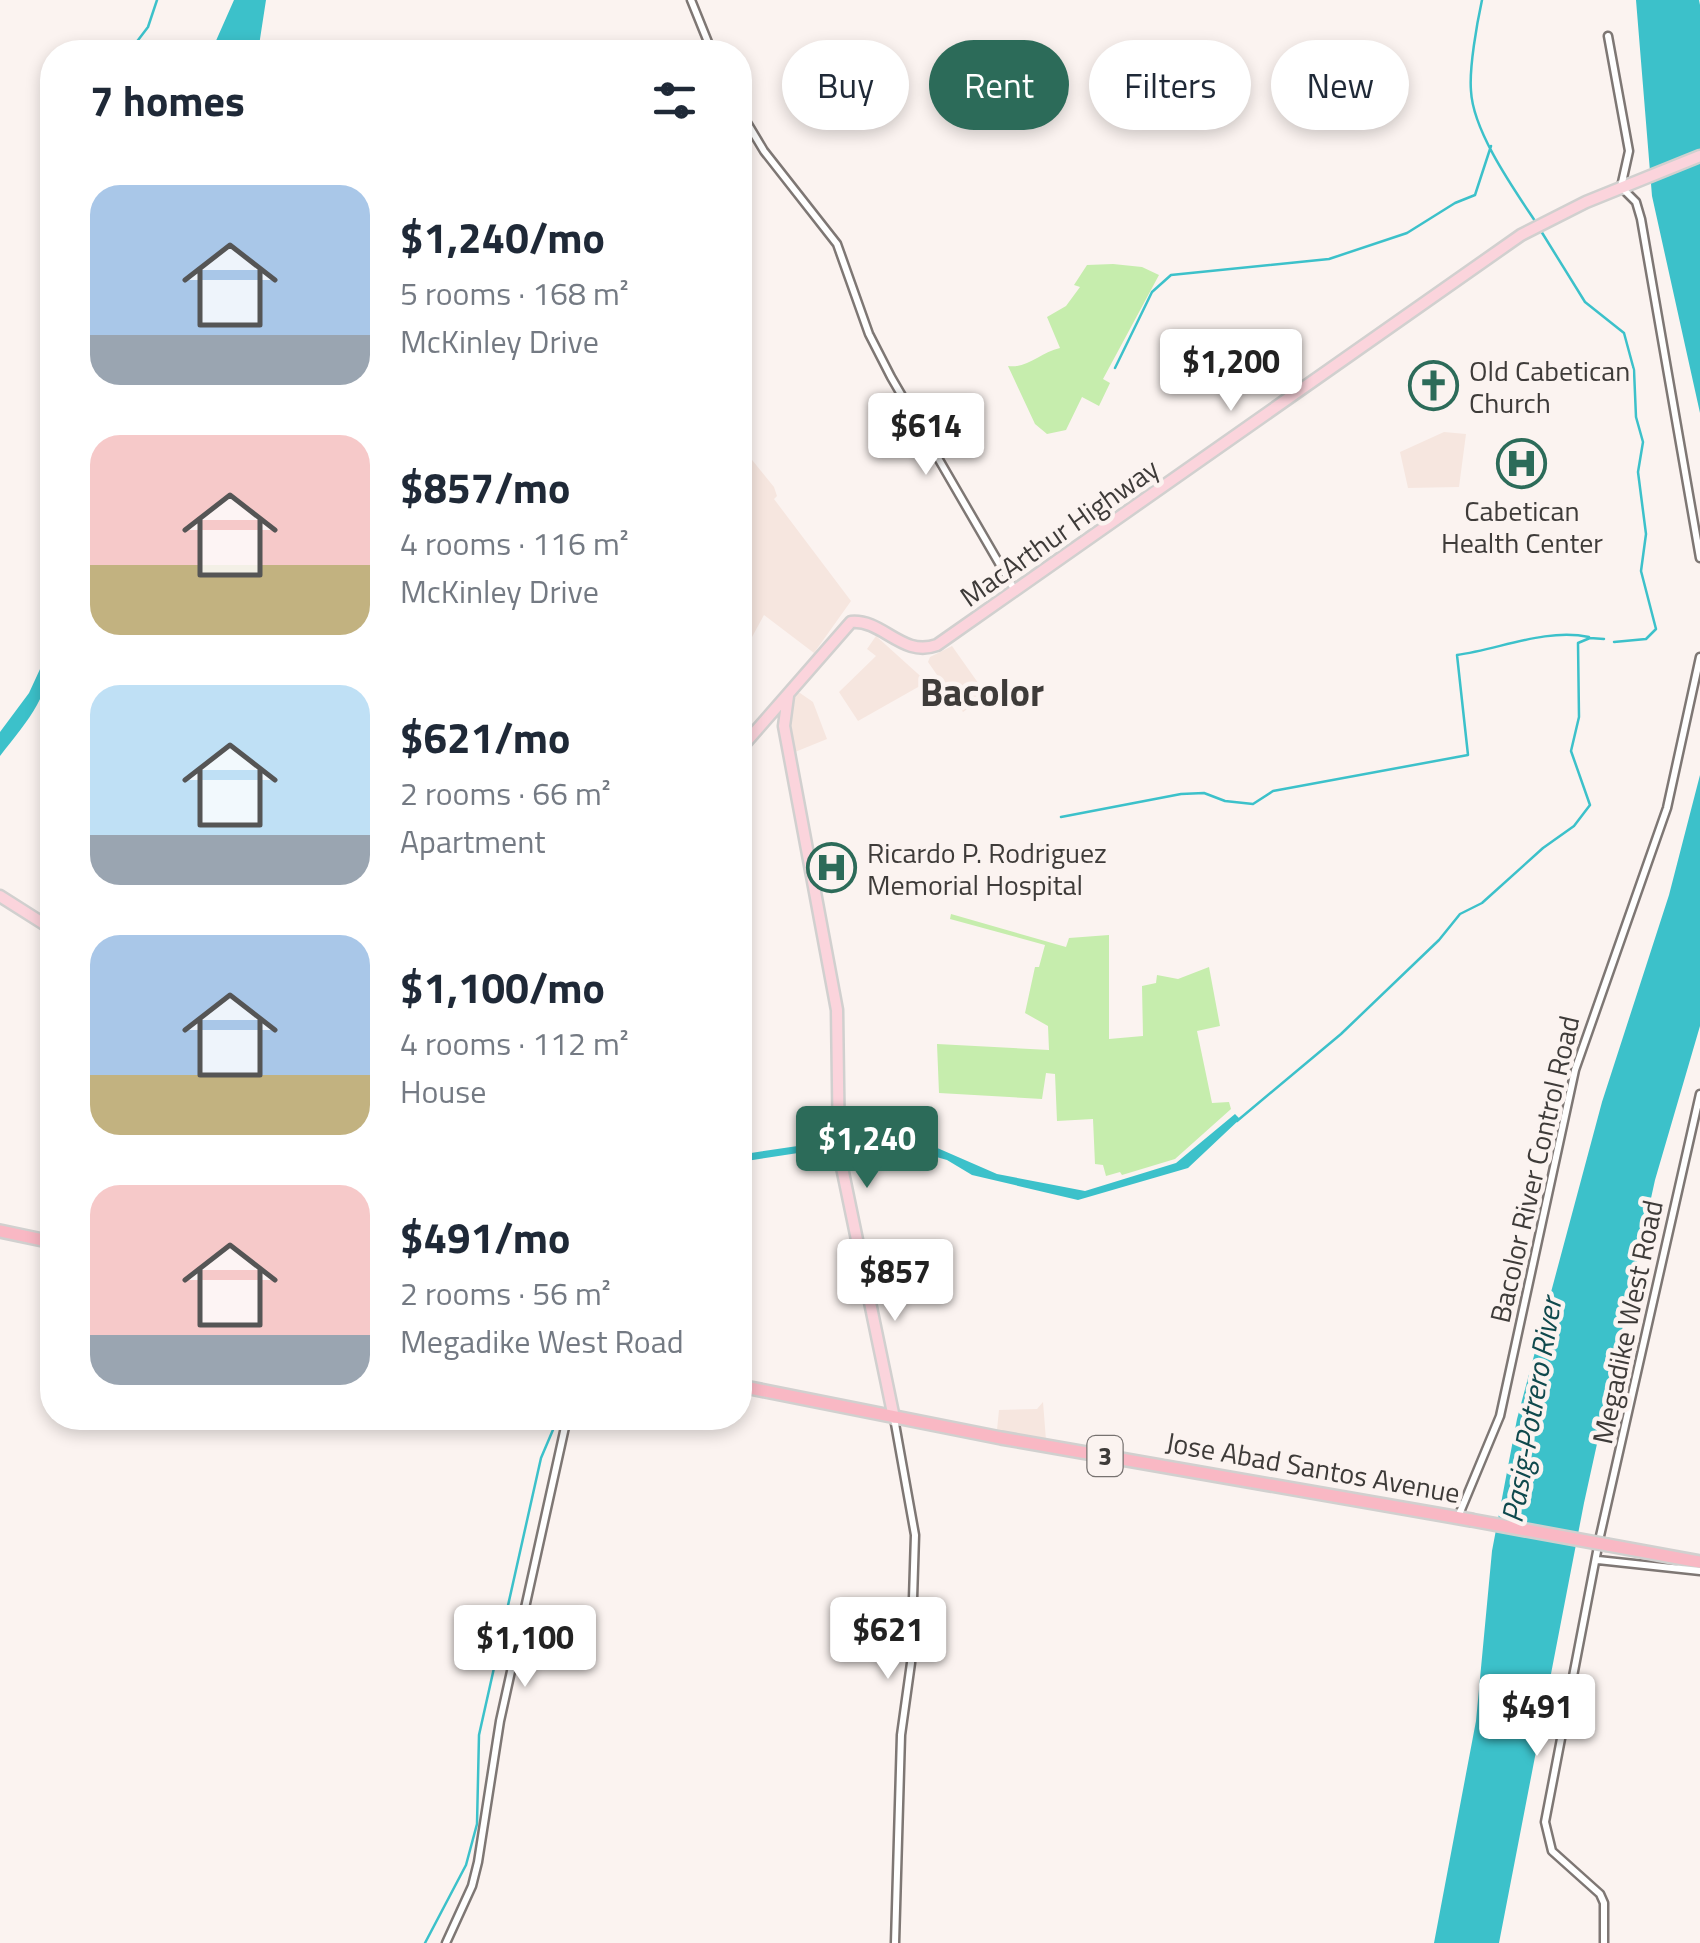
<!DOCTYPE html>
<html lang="en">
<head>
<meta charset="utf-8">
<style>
  :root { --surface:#fff; --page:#f6f6f7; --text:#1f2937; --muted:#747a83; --accent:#2c6b59 }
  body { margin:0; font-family:"Titillium Web",sans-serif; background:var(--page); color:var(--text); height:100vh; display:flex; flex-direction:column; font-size:38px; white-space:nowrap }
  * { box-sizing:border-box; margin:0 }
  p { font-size:32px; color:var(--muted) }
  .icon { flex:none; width:55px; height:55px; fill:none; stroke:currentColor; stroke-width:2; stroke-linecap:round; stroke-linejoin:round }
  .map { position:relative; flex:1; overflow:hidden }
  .drawer { position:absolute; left:40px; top:40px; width:712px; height:1390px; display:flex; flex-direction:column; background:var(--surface); border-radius:40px; box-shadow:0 5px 15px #0003 }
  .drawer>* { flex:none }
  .top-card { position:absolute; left:782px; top:40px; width:768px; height:90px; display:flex; gap:20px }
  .price { position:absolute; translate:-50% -85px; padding:0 22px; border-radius:10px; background:#fff; color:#222; font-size:32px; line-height:65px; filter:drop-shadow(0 2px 5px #0008) }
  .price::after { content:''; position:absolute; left:50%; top:60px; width:30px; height:22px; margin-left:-15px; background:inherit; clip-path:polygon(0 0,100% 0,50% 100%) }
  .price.active { background:var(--accent); color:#fff }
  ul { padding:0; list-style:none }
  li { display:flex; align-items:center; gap:30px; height:250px; padding:0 50px }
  li span { display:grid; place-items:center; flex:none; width:280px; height:200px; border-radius:30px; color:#555 }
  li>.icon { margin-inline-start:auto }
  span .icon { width:120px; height:120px; fill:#fffc; stroke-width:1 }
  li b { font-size:42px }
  h2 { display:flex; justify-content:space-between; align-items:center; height:120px; padding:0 50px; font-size:42px }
  .pill { padding:0 35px; border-radius:45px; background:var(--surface); box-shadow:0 5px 15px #0003; font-size:35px; line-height:90px }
  .pill.active { background:var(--accent); color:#fff }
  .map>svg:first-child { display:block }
  .built { fill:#f6e6df }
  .green { fill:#c6edad }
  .water { fill:#3cc1ca }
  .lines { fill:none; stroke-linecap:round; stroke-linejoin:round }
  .stream { stroke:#3cc1ca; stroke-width:2.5 }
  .minor-casing { stroke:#7e7774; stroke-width:11 }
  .major-casing { stroke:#d1d0cf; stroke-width:15 }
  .highway-casing { stroke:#d1d0cf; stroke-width:16 }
  .minor { stroke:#fff; stroke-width:6 }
  .major { stroke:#fbd4dc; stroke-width:10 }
  .highway { stroke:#f9b8c4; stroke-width:11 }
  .highway-bridge-casing { stroke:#d1d0cf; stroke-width:16; stroke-linecap:butt }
  .highway-bridge { stroke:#f9b8c4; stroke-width:11 }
  .labels { text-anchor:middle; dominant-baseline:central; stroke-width:9; stroke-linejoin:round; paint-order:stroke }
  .shield { fill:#fbf3f0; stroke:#777270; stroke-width:2.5 }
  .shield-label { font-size:25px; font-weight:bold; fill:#3e3b39 }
  .poi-label { font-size:28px; fill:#3e3b39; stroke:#fbf3f0; text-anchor:start }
  .street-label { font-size:28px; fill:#3e3b39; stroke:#fbf3f0 }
  .water-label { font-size:30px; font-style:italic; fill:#0f494d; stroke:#fbf3f0 }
  .district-label { font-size:38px; font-weight:bold; fill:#3e3b39; stroke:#fbf3f0 }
</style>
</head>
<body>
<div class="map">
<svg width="1700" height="1943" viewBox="0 0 1700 1943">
  <rect width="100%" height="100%" fill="#fbf3f0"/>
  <path class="built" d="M 1444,432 L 1466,434 L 1459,487 L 1408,488 L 1400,452 Z
    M 740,445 L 774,487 L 777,496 L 774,499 L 851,601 L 814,653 L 764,615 L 752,637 L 740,628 Z
    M 876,636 L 927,682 L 858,721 L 839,692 L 876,656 L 867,649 Z
    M 952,646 L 981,687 L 978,690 L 981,699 L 963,712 L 928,662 L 930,657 Z
    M 800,693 L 813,702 L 827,739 L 795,752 L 785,723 L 791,694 Z
    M 1043,1402 L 1046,1440 L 997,1430 L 999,1410 L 1037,1409 Z"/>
  <path class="green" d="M 1113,264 L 1142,267 L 1159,275 L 1103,379 L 1110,383 L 1099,406 L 1082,397 L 1066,430 L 1047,434 L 1035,424 L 1008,366 C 1027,369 1041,352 1060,348 L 1047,317 L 1066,306 L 1080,287 L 1074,285 L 1087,265 Z
    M 951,914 L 1066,947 L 1069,938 L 1109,935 L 1109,1039 L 1143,1036 L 1142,986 L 1156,983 L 1157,975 L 1178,979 L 1209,967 L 1220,1026 L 1197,1031 L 1212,1103 L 1229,1102 L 1231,1109 L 1175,1159 L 1122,1175 L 1120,1172 L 1106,1176 L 1103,1165 L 1095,1164 L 1093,1119 L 1057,1121 L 1055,1074 L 1046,1073 L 1042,1099 L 939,1093 L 937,1044 L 1049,1050 L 1048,1026 L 1025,1013 L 1035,967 L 1039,967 L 1045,945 L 950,919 Z"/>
  <path class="water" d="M 234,0 L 266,0 L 258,52 L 211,52 Z
    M 1636,0 L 1699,0 L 1700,5 L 1700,413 L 1652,196 Z
    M 52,643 C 53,693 30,718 0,756 L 0,732 L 29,693 Z
    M 1700,775 L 1700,1026 L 1655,1180 L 1584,1503 L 1499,1943 L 1434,1943 L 1476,1721 L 1492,1551 L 1517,1419 L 1602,1102 L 1669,895 Z
    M 1235,1114 L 1240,1119 L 1188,1168 L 1078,1200 L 972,1175 L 947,1160 L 926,1154 L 844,1146 L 740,1162 L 740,1157 L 751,1153 L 852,1138 L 883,1141 L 935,1147 L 997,1174 L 1085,1191 L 1176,1163 Z"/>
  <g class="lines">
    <path class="stream" d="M 1482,0 C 1477,23 1469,68 1471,91 C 1473,131 1513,188 1535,221
      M 129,52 L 148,27 L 157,0
      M 1541,231 L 1585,302 L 1624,333 L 1634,370 L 1636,417 L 1643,442 L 1638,472 L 1646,534 L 1641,571 L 1656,629 L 1646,639 L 1614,642
      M 1115,368 L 1152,292 L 1171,275 L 1329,259 L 1407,233 L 1455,203 L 1475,195 L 1491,146
      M 1061,817 L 1181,794 L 1204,793 L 1225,801 L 1253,804 L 1273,791 L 1468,755 L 1457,655 C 1500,649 1546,628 1589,637
      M 1237,1121 L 1341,1034 L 1439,940 L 1460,914 L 1482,903 L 1543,848 L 1574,826 L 1590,805 L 1571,751 L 1579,717 L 1578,643 L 1590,638 L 1604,639
      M 425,1943 L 466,1865 L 477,1824 L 479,1735 L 541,1458 L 558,1418"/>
    <defs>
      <path id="minor" d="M 691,0 L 712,52
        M 1608,36 L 1629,151 L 1621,187 L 1636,202 L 1641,219 L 1700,558
        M 740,111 L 764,151 L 837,244 L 869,334 L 891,377 L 1014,589
        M 894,1418 L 915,1535 L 911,1663 L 901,1735 L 895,1943
        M 1458,1517 L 1500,1416 L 1575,1070 L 1667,808 L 1700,657
        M 1598,1560 L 1700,1571
        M 446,1943 L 472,1886 L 478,1862 L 500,1721 L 567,1418
        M 1604,1943 L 1604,1903 L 1600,1894 L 1552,1851 L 1545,1822 L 1600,1536 L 1700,1094"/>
      <path id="major" d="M 788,696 L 784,726 L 837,1010 L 839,1153 L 894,1418
        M 740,749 L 851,622 C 883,619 902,658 937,645 L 1521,235 L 1586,202 L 1700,156
        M 0,896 L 52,929"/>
      <path id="highway" d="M 0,1231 L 52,1242
        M 740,1386 L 1001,1438 L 1471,1520
        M 1608,1545 L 1700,1562"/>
    </defs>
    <use href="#minor" class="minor-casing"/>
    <use href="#major" class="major-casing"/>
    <use href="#highway" class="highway-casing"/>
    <use href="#minor" class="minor"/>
    <use href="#major" class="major"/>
    <use href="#highway" class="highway"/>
    <defs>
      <path id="highway-bridge" d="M 1471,1520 L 1608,1545"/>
    </defs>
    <use href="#highway-bridge" class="highway-bridge-casing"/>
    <use href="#highway-bridge" class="highway-bridge"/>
  </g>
  <defs>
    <symbol id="church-ring" viewBox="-11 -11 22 22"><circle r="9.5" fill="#fbf3f0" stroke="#2c6b59" stroke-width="1.5"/><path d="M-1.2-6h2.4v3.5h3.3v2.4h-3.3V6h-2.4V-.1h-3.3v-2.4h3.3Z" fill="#2c6b59"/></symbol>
    <symbol id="hospital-ring" viewBox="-11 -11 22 22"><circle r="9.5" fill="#fbf3f0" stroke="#2c6b59" stroke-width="1.5"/><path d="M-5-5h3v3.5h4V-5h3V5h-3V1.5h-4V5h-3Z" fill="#2c6b59"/></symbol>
  </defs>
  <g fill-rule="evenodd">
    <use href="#church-ring" x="1406" y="358" width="55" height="55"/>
    <use href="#hospital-ring" x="1494" y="436" width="55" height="55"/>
    <use href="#hospital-ring" x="804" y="840" width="55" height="55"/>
  </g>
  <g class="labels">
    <rect class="shield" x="1087.5" y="1436" width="35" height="40" rx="8"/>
    <g class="shield-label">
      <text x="1105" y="1456">3</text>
    </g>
    <g class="poi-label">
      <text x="1469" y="370">Old Cabetican<tspan x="1469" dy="32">Church</tspan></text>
      <text x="1522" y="510" text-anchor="middle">Cabetican<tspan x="1522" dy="32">Health Center</tspan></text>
      <text x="867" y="852">Ricardo P. Rodriguez<tspan x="867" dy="32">Memorial Hospital</tspan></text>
    </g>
    <g class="street-label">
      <text transform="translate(1059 532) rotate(-35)">MacArthur Highway</text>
      <text transform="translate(1534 1169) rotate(-77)">Bacolor River Control Road</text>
      <text transform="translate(1627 1322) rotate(-78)">Megadike West Road</text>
      <text transform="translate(1313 1467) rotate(10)">Jose Abad Santos Avenue</text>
    </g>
    <g class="water-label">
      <text transform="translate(1531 1410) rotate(-80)">Pasig-Potrero River</text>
    </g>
    <g class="district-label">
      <text x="982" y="692">Bacolor</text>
    </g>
  </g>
</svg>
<b class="price" style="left:1231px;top:414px">$1,200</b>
<b class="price" style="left:926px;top:478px">$614</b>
<b class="price active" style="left:867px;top:1191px">$1,240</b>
<b class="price" style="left:895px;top:1324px">$857</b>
<b class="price" style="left:888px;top:1682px">$621</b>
<b class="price" style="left:525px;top:1690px">$1,100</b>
<b class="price" style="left:1537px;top:1759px">$491</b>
<div class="top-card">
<a class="pill">Buy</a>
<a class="pill active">Rent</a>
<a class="pill">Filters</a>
<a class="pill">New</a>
</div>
<section class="drawer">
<h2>7 homes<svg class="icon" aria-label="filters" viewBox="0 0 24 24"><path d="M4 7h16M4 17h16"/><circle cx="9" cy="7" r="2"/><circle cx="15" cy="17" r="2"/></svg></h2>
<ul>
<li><span style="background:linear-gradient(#a9c7e8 75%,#9aa5b1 0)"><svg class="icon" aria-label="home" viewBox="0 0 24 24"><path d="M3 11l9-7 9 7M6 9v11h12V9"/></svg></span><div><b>$1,240/mo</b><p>5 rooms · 168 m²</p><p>McKinley Drive</p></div></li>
<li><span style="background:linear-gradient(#f6c9c9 65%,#c2b280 0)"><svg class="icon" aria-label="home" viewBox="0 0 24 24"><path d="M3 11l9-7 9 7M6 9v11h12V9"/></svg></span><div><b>$857/mo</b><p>4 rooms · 116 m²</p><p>McKinley Drive</p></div></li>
<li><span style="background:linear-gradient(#bfe0f5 75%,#9aa5b1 0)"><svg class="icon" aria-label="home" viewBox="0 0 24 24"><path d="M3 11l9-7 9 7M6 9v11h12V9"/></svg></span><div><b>$621/mo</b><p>2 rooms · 66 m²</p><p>Apartment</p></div></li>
<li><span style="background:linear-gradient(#a9c7e8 70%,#c2b280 0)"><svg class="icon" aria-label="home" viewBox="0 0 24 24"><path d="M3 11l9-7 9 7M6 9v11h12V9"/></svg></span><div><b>$1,100/mo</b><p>4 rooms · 112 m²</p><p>House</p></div></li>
<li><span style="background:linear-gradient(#f6c9c9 75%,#9aa5b1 0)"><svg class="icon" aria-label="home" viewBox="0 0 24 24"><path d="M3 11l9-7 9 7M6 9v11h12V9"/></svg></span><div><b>$491/mo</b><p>2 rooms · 56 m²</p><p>Megadike West Road</p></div></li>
</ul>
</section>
</div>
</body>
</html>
